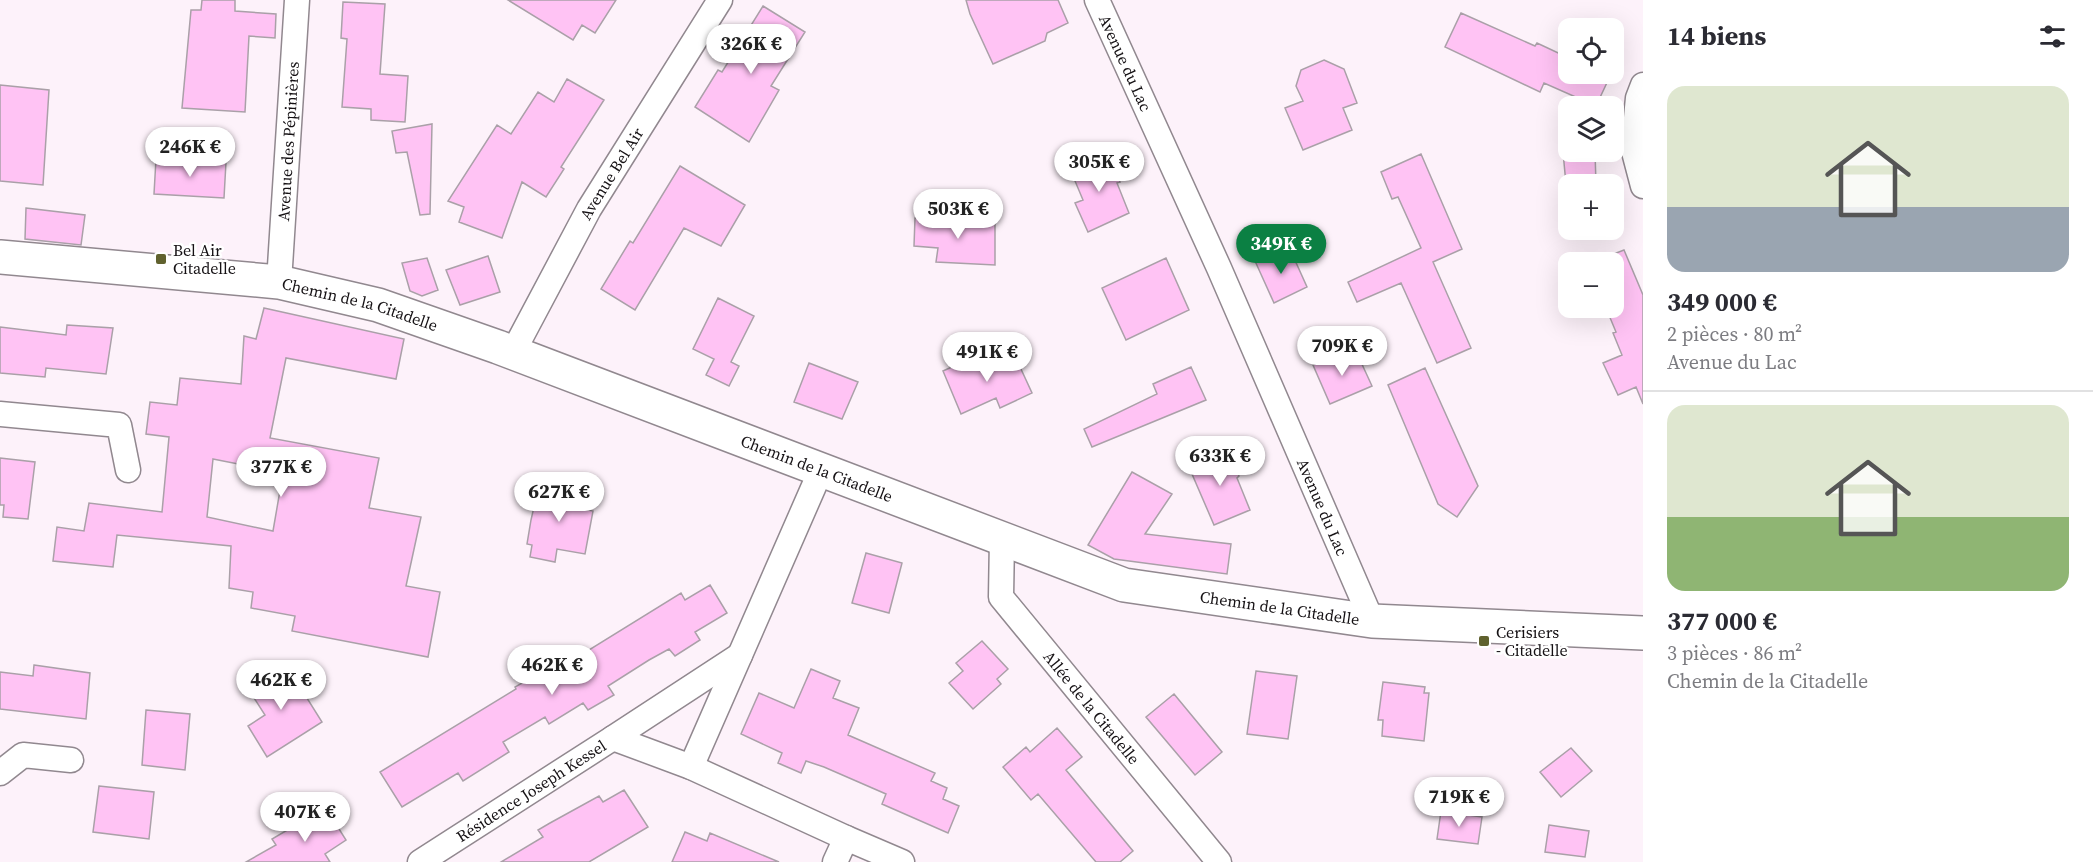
<!DOCTYPE html>
<html lang="fr">
<head>
<meta charset="utf-8">
<style>
  :root { --surface:#fff; --page:#f2f2f3; --text:#2b2b33; --muted:#7c7c81; --line:#e1e1e2; --accent:#0b8043 }
  body { margin:0; font-family:"Source Serif 4",serif; background:var(--page); color:var(--text); height:100vh; display:flex; flex-direction:column; font-size:22px; white-space:nowrap }
  * { box-sizing:border-box; margin:0 }
  p { font-size:20px; color:var(--muted) }
  .icon { flex:none; width:33px; height:33px; fill:none; stroke:currentColor; stroke-width:2; stroke-linecap:round; stroke-linejoin:round }
  .map { position:relative; flex:1; overflow:hidden }
  .panel { display:flex; flex-direction:column; background:var(--surface); width:450px }
  .panel>* { flex:none }
  .tools { position:absolute; left:1558px; top:18px; display:grid; gap:12px }
  .tools a { display:grid; place-items:center; width:66px; height:66px; border-radius:12px; background:var(--surface); box-shadow:0 6px 24px #0002; font-size:30px }
  .price { position:absolute; translate:-50% -51px; padding:0 14px; border-radius:21px; background:#fff; color:#222; font-size:20px; line-height:39px; filter:drop-shadow(0 2px 3px #0008) }
  .price::after { content:''; position:absolute; left:50%; top:36px; width:18px; height:14px; margin-left:-9px; background:inherit; clip-path:polygon(0 0,100% 0,50% 100%) }
  .price.on { background:var(--accent); color:#fff }
  ul { padding:0; list-style:none }
  li { display:grid; align-content:center; gap:12px; height:318px; padding:0 24px }
  li+li { border-top:2px solid var(--line) }
  li span { display:grid; place-items:center; height:186px; border-radius:18px; color:#555 }
  li>.icon { margin-inline-start:auto }
  span .icon { width:108px; height:108px; fill:#fffc; stroke-width:1 }
  li b { font-size:26px }
  h2 { display:flex; justify-content:space-between; align-items:center; height:72px; padding:0 24px; font-size:26px }
  main { display:flex; flex:1; min-height:0 }
  .map>svg:first-child { display:block }
  .building { fill:#ffc3f4; stroke:#aaa0a8; stroke-width:1.5; fill-rule:evenodd }
  .lines { fill:none; stroke-linecap:round; stroke-linejoin:round }
  .street-casing { stroke:#91888f; stroke-width:27 }
  .secondary-casing { stroke:#91888f; stroke-width:36 }
  .street { stroke:#fff; stroke-width:24 }
  .secondary { stroke:#fff; stroke-width:33 }
  .poi-dot { fill:#60612e; stroke:#fff; stroke-width:2 }
  .labels { text-anchor:middle; dominant-baseline:central; stroke-width:5; stroke-linejoin:round; paint-order:stroke }
  .street-label { font-size:16px; fill:#151114; stroke:#fff }
  .poi-label { font-size:16px; fill:#151114; stroke:#fff; text-anchor:start }
</style>
</head>
<body>
<main>
<div class="map">
<svg width="1643" height="862" viewBox="0 0 1643 862">
  <rect width="100%" height="100%" fill="#fdf2fa"/>
  <path class="building" d="M 202,0 L 235,0 L 235,11 L 276,14 L 275,38 L 249,36 L 245,112 L 182,108 L 191,10 L 201,10 Z
    M 508,0 L 616,0 L 595,33 L 582,25 L 573,40 Z
    M 966,0 L 1058,0 L 1068,23 L 1047,33 L 1045,41 L 993,64 L 970,14 Z
    M 343,2 L 385,4 L 380,74 L 408,76 L 405,122 L 371,120 L 371,109 L 342,107 L 347,39 L 341,38 Z
    M 763,6 L 805,32 L 771,86 L 779,90 L 749,142 L 695,107 L 718,70 L 722,72 Z
    M 1461,13 L 1535,46 L 1537,43 L 1569,58 L 1569,74 L 1611,74 L 1596,106 L 1544,83 L 1540,92 L 1445,47 Z
    M 1324,60 L 1344,69 L 1357,103 L 1343,108 L 1352,130 L 1303,150 L 1285,108 L 1303,101 L 1296,86 L 1301,70 Z
    M 567,79 L 604,100 L 561,167 L 564,169 L 546,197 L 522,182 L 502,238 L 459,222 L 464,207 L 448,201 L 497,125 L 511,134 L 538,92 L 554,102 Z
    M 0,85 L 49,90 L 43,185 L 0,181 Z
    M 432,124 L 430,214 L 420,215 L 407,152 L 396,153 L 392,131 Z
    M 1563,152 L 1595,152 L 1596,184 L 1566,184 Z
    M 1106,154 L 1120,182 L 1117,183 L 1129,213 L 1088,232 L 1075,203 L 1083,200 L 1070,169 Z
    M 1421,154 L 1462,249 L 1433,262 L 1471,348 L 1437,363 L 1401,283 L 1357,302 L 1348,282 L 1421,248 L 1398,197 L 1392,199 L 1381,172 Z
    M 156,159 L 226,162 L 224,198 L 154,194 Z
    M 680,166 L 745,205 L 721,246 L 684,228 L 635,310 L 601,289 L 630,241 L 633,243 Z
    M 26,208 L 85,215 L 81,245 L 25,239 Z
    M 915,218 L 995,221 L 995,265 L 936,262 L 938,248 L 914,246 Z
    M 1289,247 L 1307,287 L 1274,303 L 1255,261 Z
    M 1624,250 L 1643,295 L 1643,404 L 1636,387 L 1618,395 L 1603,363 L 1622,355 L 1613,333 L 1616,332 L 1606,308 L 1614,308 L 1614,262 L 1593,262 Z
    M 488,256 L 500,292 L 460,305 L 446,270 Z
    M 427,258 L 438,290 L 422,296 L 410,291 L 402,263 Z
    M 1166,258 L 1189,310 L 1126,340 L 1102,288 Z
    M 718,298 L 754,316 L 731,362 L 739,366 L 729,386 L 706,375 L 714,359 L 693,349 Z
    M 264,308 L 404,339 L 396,379 L 286,358 L 270,438 L 379,458 L 369,508 L 421,517 L 406,586 L 440,592 L 428,657 L 292,631 L 295,616 L 251,608 L 253,592 L 229,588 L 231,546 L 117,535 L 113,567 L 53,561 L 57,527 L 84,531 L 89,503 L 162,512 L 169,437 L 146,434 L 150,402 L 177,405 L 180,378 L 241,384 L 244,336 L 256,339 ZM 213,459 L 283,473 L 273,531 L 207,517 Z
    M 67,325 L 113,328 L 106,374 L 46,368 L 45,377 L 0,373 L 0,327 L 66,335 Z
    M 1345,350 L 1349,358 L 1353,356 L 1356,361 L 1360,360 L 1372,386 L 1330,404 L 1313,365 Z
    M 1014,354 L 1032,393 L 1000,408 L 996,398 L 961,414 L 943,371 L 976,356 L 982,369 Z
    M 809,363 L 858,382 L 842,419 L 794,402 Z
    M 1191,367 L 1206,400 L 1092,447 L 1084,429 L 1157,394 L 1153,384 Z
    M 1425,368 L 1478,486 L 1457,517 L 1438,504 L 1388,385 Z
    M 1228,449 L 1239,476 L 1237,478 L 1250,510 L 1214,525 L 1192,474 L 1192,464 Z
    M 0,458 L 35,462 L 28,519 L 3,517 L 4,505 L 0,505 Z
    M 1132,472 L 1172,494 L 1145,534 L 1231,544 L 1227,574 L 1114,559 L 1088,545 Z
    M 539,485 L 585,494 L 583,509 L 593,511 L 585,554 L 557,549 L 555,562 L 530,557 L 532,545 L 527,544 L 531,520 Z
    M 866,553 L 902,563 L 889,613 L 852,603 Z
    M 710,585 L 727,613 L 695,632 L 700,640 L 675,656 L 669,649 L 649,660 L 608,686 L 614,695 L 588,710 L 583,703 L 549,724 L 545,717 L 503,742 L 509,752 L 463,781 L 458,773 L 402,807 L 380,772 L 516,689 L 515,687 L 536,675 L 539,681 L 681,593 L 685,600 Z
    M 982,641 L 1008,669 L 997,679 L 1001,684 L 973,709 L 949,683 L 963,671 L 956,663 Z
    M 285,663 L 322,722 L 267,757 L 248,726 L 265,715 L 247,687 Z
    M 34,665 L 90,673 L 86,719 L 0,709 L 0,672 L 33,676 Z
    M 811,669 L 840,681 L 833,698 L 859,708 L 848,735 L 935,773 L 931,781 L 947,788 L 943,799 L 959,806 L 948,833 L 882,804 L 886,794 L 824,767 L 806,761 L 801,773 L 778,763 L 782,753 L 741,734 L 759,693 L 794,708 Z
    M 1256,671 L 1297,676 L 1288,739 L 1247,734 Z
    M 1383,682 L 1425,687 L 1424,693 L 1429,693 L 1424,741 L 1382,736 L 1383,720 L 1378,720 Z
    M 1174,694 L 1222,752 L 1195,775 L 1146,717 Z
    M 146,710 L 190,714 L 185,770 L 142,765 Z
    M 1057,728 L 1082,757 L 1066,770 L 1133,851 L 1120,862 L 1096,862 L 1038,794 L 1031,800 L 1003,767 L 1026,747 L 1030,752 Z
    M 1571,748 L 1592,771 L 1561,797 L 1540,772 Z
    M 99,786 L 154,792 L 149,839 L 93,832 Z
    M 624,790 L 648,827 L 589,862 L 501,862 L 543,837 L 538,830 L 550,823 L 599,796 L 603,802 Z
    M 1441,811 L 1482,817 L 1478,844 L 1437,839 Z
    M 329,813 L 346,840 L 325,854 L 330,862 L 246,862 L 276,845 L 272,839 L 311,816 L 314,822 Z
    M 1549,825 L 1589,831 L 1585,857 L 1545,852 Z
    M 685,832 L 707,841 L 710,833 L 779,862 L 672,862 Z"/>
  <g class="lines">
    <defs>
      <g id="street">
        <path id="s1" d="M 1097,0 L 1219,268 L 1372,621"/>
        <path d="M 1643,85 L 1638,98 L 1633,148 L 1643,186"/>
        <path id="s2" d="M 279,282 L 297,0"/>
        <path id="s3" d="M 512,354 L 589,209 L 720,0"/>
        <path d="M 0,414 L 119,425 L 128,470"/>
        <path id="s4" d="M 1002,539 L 1001,597 L 1219,862"/>
        <path d="M 613,738 L 740,655"/>
        <path d="M 691,767 L 821,470"/>
        <path d="M 0,773 L 23,755 L 71,760"/>
        <path id="s5" d="M 420,862 L 613,738 L 691,767 L 846,838 L 902,862"/>
        <path d="M 835,862 L 846,838"/>
      </g>
      <g id="secondary">
        <path id="s6" d="M 0,257 L 279,282 L 378,305 L 498,347 L 1124,585 L 1372,621 L 1643,633"/>
      </g>
    </defs>
    <use href="#street" class="street-casing"/>
    <use href="#secondary" class="secondary-casing"/>
    <use href="#street" class="street"/>
    <use href="#secondary" class="secondary"/>
  </g>
  <g class="poi-dot">
    <rect x="155" y="253" width="12" height="12" rx="3"/>
    <rect x="1478" y="635" width="12" height="12" rx="3"/>
  </g>
  <g class="labels">
    <g class="street-label">
      <text stroke="none"><textPath href="#s1" startOffset="69">Avenue du Lac</textPath></text>
      <text stroke="none"><textPath href="#s2" startOffset="141">Avenue des Pépinières</textPath></text>
      <text stroke="none"><textPath href="#s3" startOffset="206">Avenue Bel Air</textPath></text>
      <text stroke="none"><textPath href="#s6" startOffset="364">Chemin de la Citadelle</textPath></text>
      <text stroke="none"><textPath href="#s6" startOffset="850">Chemin de la Citadelle</textPath></text>
      <text stroke="none"><textPath href="#s1" startOffset="555">Avenue du Lac</textPath></text>
      <text stroke="none"><textPath href="#s6" startOffset="1336">Chemin de la Citadelle</textPath></text>
      <text stroke="none"><textPath href="#s4" startOffset="201">Allée de la Citadelle</textPath></text>
      <text stroke="none"><textPath href="#s5" startOffset="132">Résidence Joseph Kessel</textPath></text>
    </g>
    <g class="poi-label">
      <text x="173" y="250">Bel Air<tspan x="173" dy="18">Citadelle</tspan></text>
      <text x="1496" y="632">Cerisiers<tspan x="1496" dy="18">- Citadelle</tspan></text>
    </g>
  </g>
</svg>
<div class="tools">
<a><svg class="icon" aria-label="locate" viewBox="0 0 24 24"><circle cx="12" cy="12" r="6"/><path d="M12 2v4M12 18v4M2 12h4M18 12h4"/></svg></a>
<a><svg class="icon" aria-label="layers" viewBox="0 0 24 24"><path d="M12 4l9 5-9 5-9-5zM3 14l9 5 9-5"/></svg></a>
<a>+</a>
<a>−</a>
</div>
<b class="price" style="left:751px;top:75px">326K €</b>
<b class="price" style="left:190px;top:178px">246K €</b>
<b class="price" style="left:1099px;top:193px">305K €</b>
<b class="price" style="left:958px;top:240px">503K €</b>
<b class="price on" style="left:1281px;top:275px">349K €</b>
<b class="price" style="left:1342px;top:377px">709K €</b>
<b class="price" style="left:987px;top:383px">491K €</b>
<b class="price" style="left:1220px;top:487px">633K €</b>
<b class="price" style="left:281px;top:498px">377K €</b>
<b class="price" style="left:559px;top:523px">627K €</b>
<b class="price" style="left:552px;top:696px">462K €</b>
<b class="price" style="left:281px;top:711px">462K €</b>
<b class="price" style="left:1459px;top:828px">719K €</b>
<b class="price" style="left:305px;top:843px">407K €</b>
</div>
<section class="panel">
<h2>14 biens<svg class="icon" aria-label="filters" viewBox="0 0 24 24"><path d="M4 7h16M4 17h16"/><circle cx="9" cy="7" r="2"/><circle cx="15" cy="17" r="2"/></svg></h2>
<ul>
<li><span style="background:linear-gradient(#dfe7d0 65%,#9aa5b1 0)"><svg class="icon" aria-label="home" viewBox="0 0 24 24"><path d="M3 11l9-7 9 7M6 9v11h12V9"/></svg></span><div><b>349 000 €</b><p>2 pièces · 80 m²</p><p>Avenue du Lac</p></div></li>
<li><span style="background:linear-gradient(#dfe7d0 60%,#8fb573 0)"><svg class="icon" aria-label="home" viewBox="0 0 24 24"><path d="M3 11l9-7 9 7M6 9v11h12V9"/></svg></span><div><b>377 000 €</b><p>3 pièces · 86 m²</p><p>Chemin de la Citadelle</p></div></li>
</ul>
</section>
</main>
</body>
</html>
